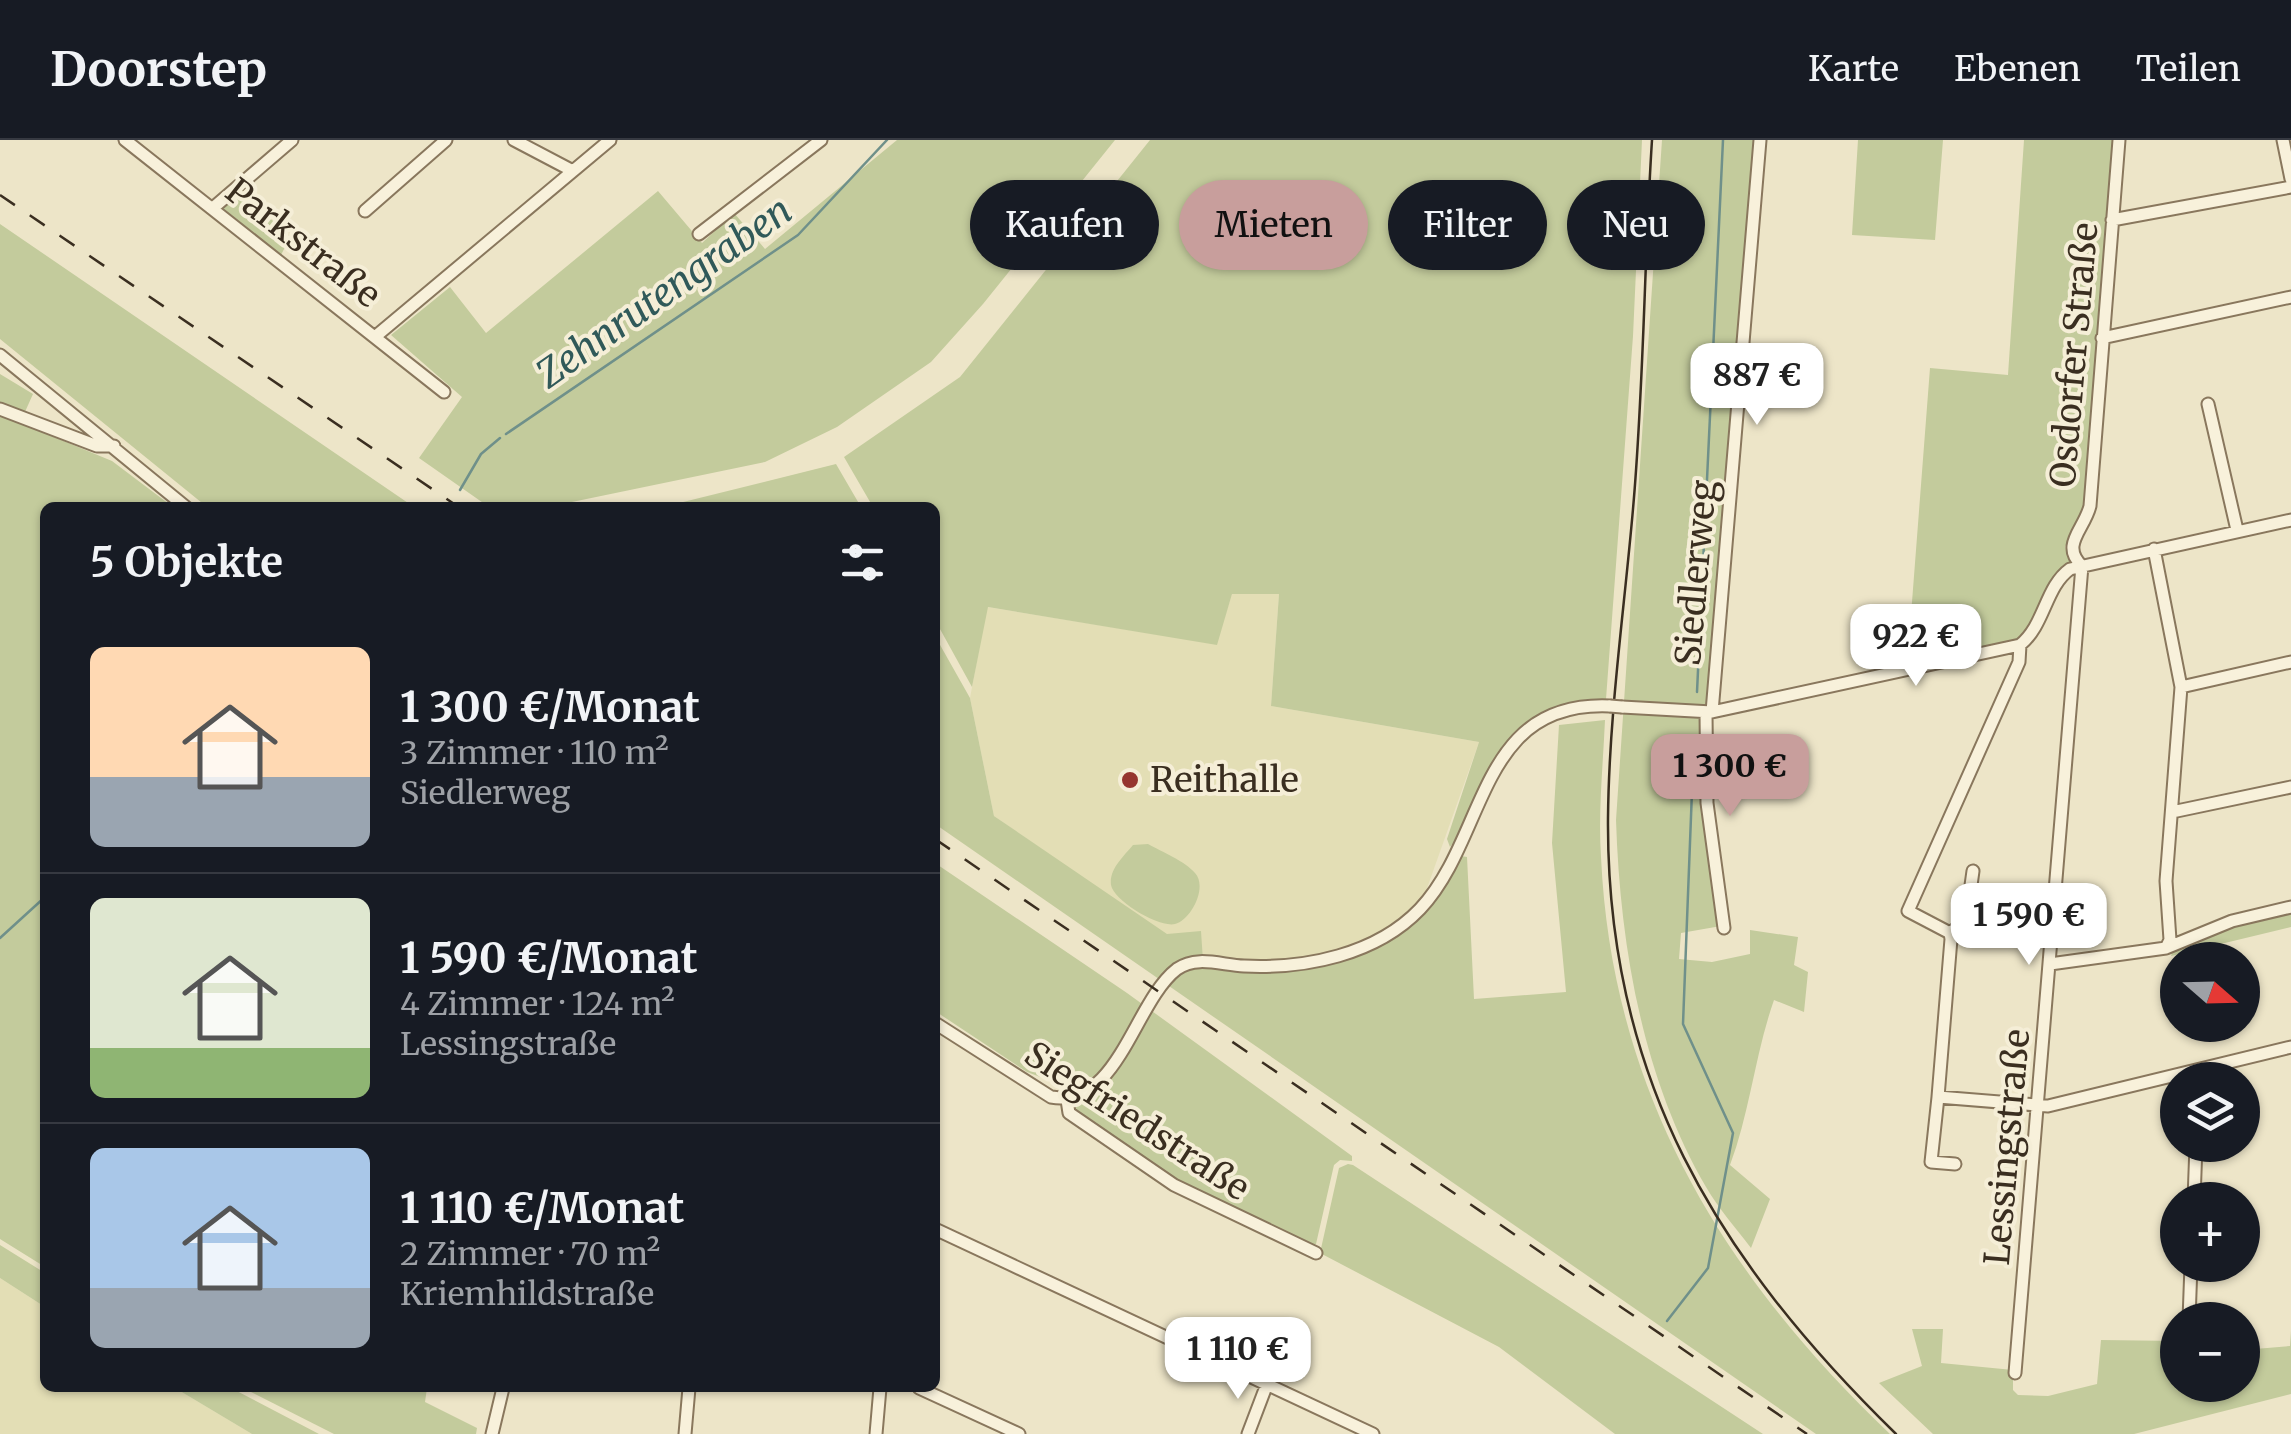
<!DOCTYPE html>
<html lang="de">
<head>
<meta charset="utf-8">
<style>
  :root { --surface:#171b24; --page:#242831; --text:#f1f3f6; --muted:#9ea1a6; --line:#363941; --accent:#c89e9c }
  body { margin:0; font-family:Merriweather,serif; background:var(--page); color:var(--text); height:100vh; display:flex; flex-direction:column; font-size:38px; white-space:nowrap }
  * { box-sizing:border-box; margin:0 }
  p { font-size:32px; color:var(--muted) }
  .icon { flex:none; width:55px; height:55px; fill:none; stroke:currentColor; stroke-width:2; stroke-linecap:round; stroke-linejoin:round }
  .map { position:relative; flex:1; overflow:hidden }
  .drawer { position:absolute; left:40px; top:362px; width:900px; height:890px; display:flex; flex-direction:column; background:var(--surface); border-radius:15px; box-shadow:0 2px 8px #0004 }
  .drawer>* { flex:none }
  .banner { position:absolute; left:970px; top:40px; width:950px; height:90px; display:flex; gap:20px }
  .needle { width:65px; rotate:110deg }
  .fabs { position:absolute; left:2160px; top:802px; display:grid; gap:20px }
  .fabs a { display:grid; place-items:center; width:100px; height:100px; border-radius:50%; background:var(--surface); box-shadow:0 2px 8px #0004; font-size:50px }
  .price { position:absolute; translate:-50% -85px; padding:0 22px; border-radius:20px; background:#fff; color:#222; font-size:32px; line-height:65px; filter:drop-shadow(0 2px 5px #0008) }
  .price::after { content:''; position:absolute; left:50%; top:60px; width:30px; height:22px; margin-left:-15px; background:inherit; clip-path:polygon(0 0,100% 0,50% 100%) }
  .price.selected { background:var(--accent); color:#111 }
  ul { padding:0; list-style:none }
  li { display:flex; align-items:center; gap:30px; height:250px; padding:0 50px }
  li+li { border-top:2px solid var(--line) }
  li span { display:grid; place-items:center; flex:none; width:280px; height:200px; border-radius:15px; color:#555 }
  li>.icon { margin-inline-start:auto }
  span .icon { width:120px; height:120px; fill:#fffc; stroke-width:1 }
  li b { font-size:42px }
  h2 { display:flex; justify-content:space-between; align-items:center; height:120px; padding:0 50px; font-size:42px }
  .tag { padding:0 35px; border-radius:45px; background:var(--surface); box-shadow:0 2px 8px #0004; font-size:35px; line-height:90px }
  .tag.selected { background:var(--accent); color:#111 }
  header { display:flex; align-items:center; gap:60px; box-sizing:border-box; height:140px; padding:0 50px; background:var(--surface); border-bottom:2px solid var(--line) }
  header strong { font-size:48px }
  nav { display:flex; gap:55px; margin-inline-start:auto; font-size:35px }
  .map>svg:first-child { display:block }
  .farmland { fill:#e3deb5 }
  .green { fill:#c3cb9c }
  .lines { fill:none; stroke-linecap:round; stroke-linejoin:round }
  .stream { stroke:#6f908a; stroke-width:2.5 }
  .street-casing { stroke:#89775d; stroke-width:15 }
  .street { stroke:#f8f1db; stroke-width:11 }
  .tram { stroke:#3a2e20; stroke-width:2.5 }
  .rail { stroke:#3a2e20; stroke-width:2.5; stroke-dasharray:18 18; stroke-linecap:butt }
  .street-bridge-casing { stroke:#89775d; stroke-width:15; stroke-linecap:butt }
  .street-bridge { stroke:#f8f1db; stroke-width:11 }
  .poi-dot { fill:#96352f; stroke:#f5eed7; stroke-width:4 }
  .labels { text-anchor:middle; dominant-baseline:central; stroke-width:8; stroke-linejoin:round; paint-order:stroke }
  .street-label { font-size:35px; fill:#3a2e20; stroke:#f5eed7 }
  .poi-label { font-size:35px; fill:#3a2e20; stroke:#f5eed7; text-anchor:start }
  .water-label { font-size:38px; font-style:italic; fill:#305959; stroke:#f5eed7 }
</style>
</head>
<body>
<header>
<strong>Doorstep</strong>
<nav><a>Karte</a><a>Ebenen</a><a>Teilen</a></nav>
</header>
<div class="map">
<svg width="2291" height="1294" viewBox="0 0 2291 1294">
  <rect width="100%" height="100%" fill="#ede5c8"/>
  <path class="farmland" d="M 1232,454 L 1279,454 L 1271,566 L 1479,602 L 1420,768 L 1382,797 L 1293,826 L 1202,821 L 994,676 L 970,558 L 987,467 L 1216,504 Z
    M 0,1138 L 45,1167 L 45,1248 L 175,1248 L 252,1294 L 0,1294 Z"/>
  <path class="green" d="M 897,0 L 1115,0 L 983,164 L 931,222 L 837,287 L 765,322 L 572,362 L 576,367 L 489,367 L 419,318 L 462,257 L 391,195 L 450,147 L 486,193 L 658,51 L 702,103 L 734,73 L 765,109 Z
    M 1150,0 L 1642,0 L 1633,196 L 1606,559 C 1547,563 1502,598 1478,651 C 1470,669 1464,693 1450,707 L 1447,699 L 1479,602 L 1271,566 L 1279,454 L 1232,454 L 1217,505 L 988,467 L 972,547 L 935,480 L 935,368 L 873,367 L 844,317 L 960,237 Z
    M 1662,0 L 1757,0 L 1709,562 L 1702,567 L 1721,786 L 1681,793 L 1679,819 L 1712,822 L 1750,814 L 1750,790 L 1798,797 L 1794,825 L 1808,832 L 1804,872 L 1774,860 C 1755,914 1750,972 1730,1025 L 1770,1059 L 1751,1108 C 1736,1088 1718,1068 1706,1047 C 1642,937 1620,804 1616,680 Z
    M 1858,0 L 1943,0 L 1935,100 L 1852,95 Z
    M 2024,0 L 2117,0 L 2084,366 L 2065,407 L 2070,422 C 2044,441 2046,484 2019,499 C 2002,509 1976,511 1957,515 L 1953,473 L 1911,475 L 1930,228 L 2008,235 Z
    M 241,55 L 278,85 L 286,105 L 280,117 L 220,69 Z
    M 0,84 L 414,367 L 207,367 L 0,199 Z
    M 0,234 L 33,254 L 20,283 L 112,321 L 173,367 L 45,368 L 45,1127 L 0,1099 Z
    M 836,324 L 861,367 L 663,367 Z
    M 935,496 L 970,558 L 994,676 L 1167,794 L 1201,791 L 1203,821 L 1292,826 L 1382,797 L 1420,768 L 1455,715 L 1467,717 L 1474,859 L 1566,852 L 1552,703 L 1559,585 L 1605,580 C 1603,626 1598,672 1601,717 C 1612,953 1723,1135 1890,1294 L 1816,1294 L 935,684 Z
    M 1148,704 C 1162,712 1185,721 1195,733 C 1208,747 1191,780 1175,784 C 1159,788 1114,761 1111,745 C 1109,729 1124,716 1133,705 Z
    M 935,723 L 1127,853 L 1352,1016 L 1352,1021 L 1340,1020 L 1334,1025 L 1316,1104 L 1309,1107 L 1175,1042 L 1077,974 L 1067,947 L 1027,932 L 935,871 Z
    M 2291,770 L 2291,787 L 2171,816 L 2173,809 L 2234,784 Z
    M 1348,1024 L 1353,1025 L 1763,1294 L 1615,1294 L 1499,1207 L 1320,1113 L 1339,1028 Z
    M 0,1105 L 45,1133 L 45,1167 L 0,1138 Z
    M 1912,1189 L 1943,1189 L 1941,1223 L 2013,1230 L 2013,1250 L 2018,1255 L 2048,1256 L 2097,1244 L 2101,1200 L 2177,1201 L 2178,1245 L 2242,1245 L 2243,1210 L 2290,1206 L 2291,1191 L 2291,1254 L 2134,1294 L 1933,1294 L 1879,1243 L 1922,1226 Z
    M 175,1248 L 231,1248 L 319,1294 L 252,1294 Z
    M 243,1248 L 427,1248 L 425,1262 L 477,1288 L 476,1294 L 334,1294 Z"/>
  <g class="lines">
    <path class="stream" d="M 506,294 L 798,95 L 887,0
      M 460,350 L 481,314 L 500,298
      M 1697,552 L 1723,0
      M 0,798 L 45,757
      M 1667,1181 L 1708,1128 L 1733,993 L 1683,884 L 1694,599"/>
    <defs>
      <path id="street" d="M 125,0 L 444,252
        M 514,0 L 573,31
        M 2283,0 L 2291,39
        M 213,68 L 292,0
        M 365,71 L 446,0
        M 2112,80 L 2291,47
        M 699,94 L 821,0
        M 376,196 L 610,0
        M 2102,198 L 2291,157
        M 0,215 L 187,368
        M 2208,264 L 2237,390
        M 0,269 L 97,306 L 114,306
        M 2154,409 L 2181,547 L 2166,741 L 2170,800 L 2166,808
        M 2082,426 C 2060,405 2084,390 2090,366 L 2119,0
        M 2181,547 L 2291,522
        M 1622,567 L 1712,572 L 2020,505 C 2045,485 2045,447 2070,429 L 2291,380
        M 1712,572 L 1760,0
        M 1706,573 L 1707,663 L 1724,788
        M 2172,672 L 2291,647
        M 1950,793 L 1966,781 L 1973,731
        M 2050,824 L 2166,808 L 2232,781 L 2291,767
        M 935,883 L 1051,957 C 1118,969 1134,862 1177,829 C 1197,815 1221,825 1244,826 C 1305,829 1376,815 1420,769 C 1488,697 1477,560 1610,566
        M 1938,957 L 1951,799 L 1950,793 L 1908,771 L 2019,522 L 2020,505
        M 1067,960 L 1069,973 L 1174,1045 L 1316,1113
        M 1955,1024 L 1931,1022 L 1938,957 L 2048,966 L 2291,907
        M 2194,1060 L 2196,1005
        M 935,1089 L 1373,1294
        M 2189,1180 L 2191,1125
        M 2015,1233 L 2082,426
        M 919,1248 L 1019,1294
        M 492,1294 L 503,1248
        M 685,1294 L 689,1248
        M 876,1294 L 880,1248
        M 1248,1294 L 1267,1244"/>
    </defs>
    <use href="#street" class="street-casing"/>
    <use href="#street" class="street"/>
    <path class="tram" d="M 1652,0 C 1644,123 1644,246 1633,369 C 1624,472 1609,575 1608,678 C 1606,937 1716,1118 1896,1294"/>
    <path class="rail" d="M 0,55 L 460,368
      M 935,699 L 1807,1294"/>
    <defs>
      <path id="street-bridge" d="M 1610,566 L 1622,567"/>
    </defs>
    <use href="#street-bridge" class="street-bridge-casing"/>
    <use href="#street-bridge" class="street-bridge"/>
  </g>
  <circle class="poi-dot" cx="1130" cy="640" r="10"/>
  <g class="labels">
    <g class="street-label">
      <text transform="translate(303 103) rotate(38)">Parkstraße</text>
      <text transform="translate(2074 215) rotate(-85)">Osdorfer Straße</text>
      <text transform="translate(1696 433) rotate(-85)">Siedlerweg</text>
      <text transform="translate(1137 981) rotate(33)">Siegfriedstraße</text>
      <text transform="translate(2007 1007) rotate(-85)">Lessingstraße</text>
    </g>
    <g class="poi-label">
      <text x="1150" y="640">Reithalle</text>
    </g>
    <g class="water-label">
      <text transform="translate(664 152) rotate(-35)">Zehnrutengraben</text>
    </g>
  </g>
</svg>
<div class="fabs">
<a><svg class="needle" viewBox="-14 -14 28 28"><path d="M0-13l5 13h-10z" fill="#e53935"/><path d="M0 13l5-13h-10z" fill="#9ea1a6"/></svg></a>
<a><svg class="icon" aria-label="layers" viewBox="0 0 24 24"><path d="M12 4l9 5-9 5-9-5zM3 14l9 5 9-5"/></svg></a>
<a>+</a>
<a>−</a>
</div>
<b class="price" style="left:1757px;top:288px">887 €</b>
<b class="price" style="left:1916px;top:549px">922 €</b>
<b class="price selected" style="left:1730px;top:679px">1 300 €</b>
<b class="price" style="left:2029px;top:828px">1 590 €</b>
<b class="price" style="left:1238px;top:1262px">1 110 €</b>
<div class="banner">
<a class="tag">Kaufen</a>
<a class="tag selected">Mieten</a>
<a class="tag">Filter</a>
<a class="tag">Neu</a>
</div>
<section class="drawer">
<h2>5 Objekte<svg class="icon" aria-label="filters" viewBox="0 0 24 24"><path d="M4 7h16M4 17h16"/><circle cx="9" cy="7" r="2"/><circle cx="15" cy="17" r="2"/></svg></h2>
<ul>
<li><span style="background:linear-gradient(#ffd9b3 65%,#9aa5b1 0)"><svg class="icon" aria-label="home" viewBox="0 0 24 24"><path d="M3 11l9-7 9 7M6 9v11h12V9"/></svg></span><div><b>1 300 €/Monat</b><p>3 Zimmer · 110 m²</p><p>Siedlerweg</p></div></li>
<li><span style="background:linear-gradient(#dfe7d0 75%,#8fb573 0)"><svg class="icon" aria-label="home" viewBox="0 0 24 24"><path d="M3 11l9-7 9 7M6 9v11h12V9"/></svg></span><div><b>1 590 €/Monat</b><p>4 Zimmer · 124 m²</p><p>Lessingstraße</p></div></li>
<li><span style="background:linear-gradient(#a9c7e8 70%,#9aa5b1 0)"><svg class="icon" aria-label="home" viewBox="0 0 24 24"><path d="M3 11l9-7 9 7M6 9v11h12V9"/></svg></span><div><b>1 110 €/Monat</b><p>2 Zimmer · 70 m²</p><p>Kriemhildstraße</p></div></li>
</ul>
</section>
</div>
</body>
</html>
